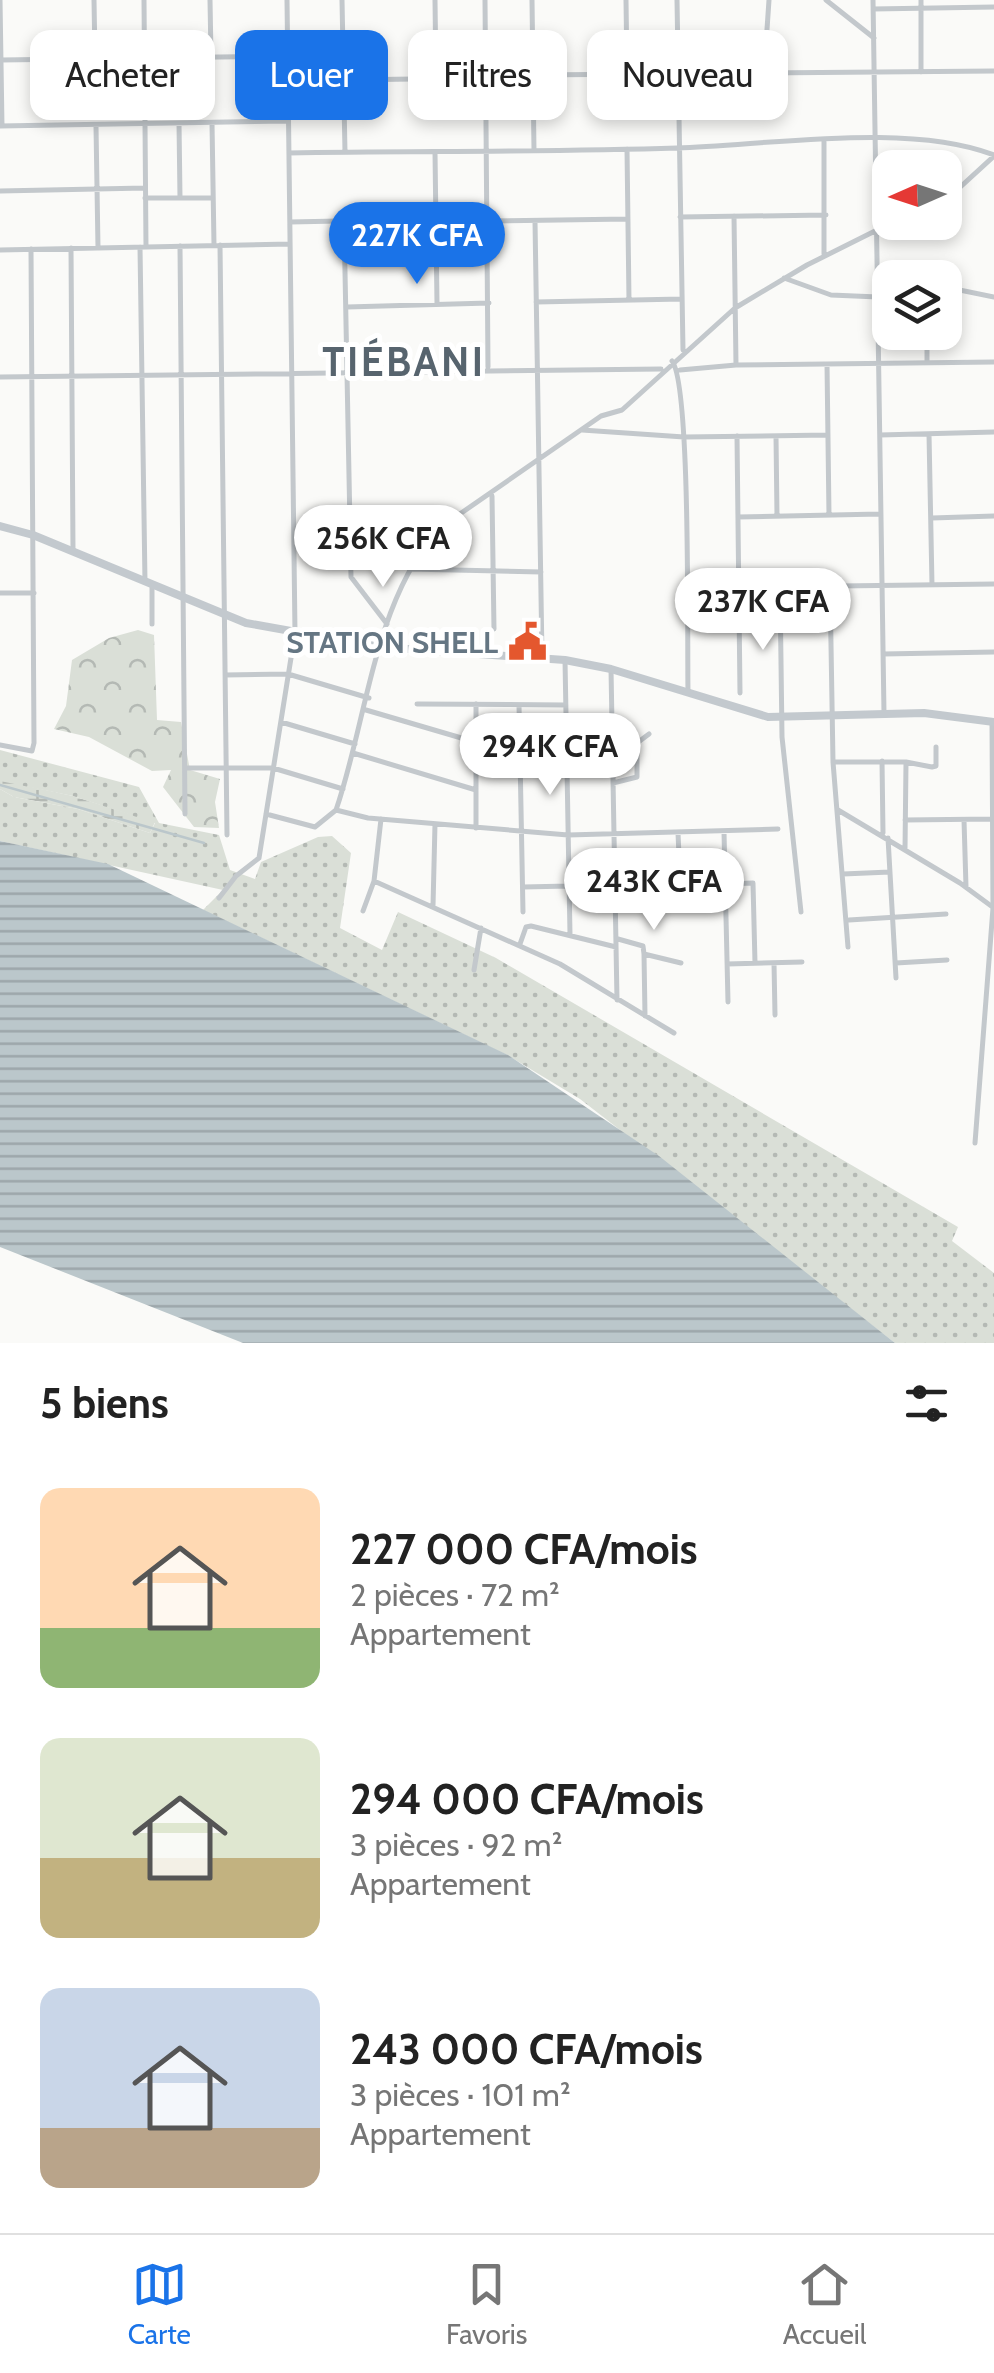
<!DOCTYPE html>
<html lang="fr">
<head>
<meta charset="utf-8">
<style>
  :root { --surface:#fff; --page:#f6f6f6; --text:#222; --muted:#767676; --line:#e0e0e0; --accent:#1a73e8 }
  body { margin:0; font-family:Cabin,sans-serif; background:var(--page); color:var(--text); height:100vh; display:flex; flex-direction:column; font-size:38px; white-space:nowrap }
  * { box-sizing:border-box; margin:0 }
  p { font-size:32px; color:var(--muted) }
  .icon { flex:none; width:55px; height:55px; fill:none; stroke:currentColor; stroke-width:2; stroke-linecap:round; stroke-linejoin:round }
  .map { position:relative; height:1343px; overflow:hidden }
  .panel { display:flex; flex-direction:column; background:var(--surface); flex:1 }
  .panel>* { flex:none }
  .guide { position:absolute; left:30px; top:30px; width:935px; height:90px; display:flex; gap:20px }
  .needle { width:65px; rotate:267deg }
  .controls { position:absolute; left:872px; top:150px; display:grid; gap:20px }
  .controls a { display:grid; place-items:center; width:90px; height:90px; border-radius:20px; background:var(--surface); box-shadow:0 5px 15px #0003; font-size:50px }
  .price { position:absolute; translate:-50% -85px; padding:0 22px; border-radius:35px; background:#fff; color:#222; font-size:32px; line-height:65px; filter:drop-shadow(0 2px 5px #0008) }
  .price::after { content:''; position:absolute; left:50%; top:60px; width:30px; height:22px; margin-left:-15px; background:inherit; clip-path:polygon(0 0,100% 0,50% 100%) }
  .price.current { background:var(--accent); color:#fff }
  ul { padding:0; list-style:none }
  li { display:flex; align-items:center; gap:30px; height:250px; padding:0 40px }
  li span { display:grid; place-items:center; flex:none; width:280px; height:200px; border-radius:20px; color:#555 }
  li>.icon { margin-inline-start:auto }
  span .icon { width:120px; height:120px; fill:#fffc; stroke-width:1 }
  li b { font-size:42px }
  h2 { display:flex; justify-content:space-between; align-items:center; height:120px; padding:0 40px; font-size:42px }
  .tag { padding:0 35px; border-radius:20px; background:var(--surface); box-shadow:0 5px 15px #0003; font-size:35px; line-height:90px }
  .tag.current { background:var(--accent); color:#fff }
  .tab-bar { display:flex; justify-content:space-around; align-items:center; height:140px; border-top:2px solid var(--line); background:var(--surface); font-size:28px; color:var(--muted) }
  .tab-bar a { display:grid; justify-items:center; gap:5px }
  .tab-bar .current { color:var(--accent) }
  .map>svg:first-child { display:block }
  .forest { fill:url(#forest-crowns) }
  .wetland { fill:url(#wetland-marsh) }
  .garden { fill:url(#garden-dots) }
  .water { fill:url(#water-rules) }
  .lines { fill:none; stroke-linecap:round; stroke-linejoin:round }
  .stream { stroke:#bbc7cb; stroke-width:2.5 }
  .street { stroke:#c3c8cc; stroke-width:5 }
  .secondary { stroke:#c3c9ce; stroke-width:8 }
  .labels { text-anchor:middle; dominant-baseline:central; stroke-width:10; stroke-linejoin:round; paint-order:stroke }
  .poi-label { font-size:30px; font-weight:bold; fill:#657683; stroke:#fff; text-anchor:end }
  .district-label { font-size:40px; font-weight:bold; letter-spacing:2.5px; fill:#57646e; stroke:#fff }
</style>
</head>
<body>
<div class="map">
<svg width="994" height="1343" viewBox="0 0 994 1343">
  <defs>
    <pattern id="forest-crowns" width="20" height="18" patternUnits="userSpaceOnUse" patternTransform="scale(2.5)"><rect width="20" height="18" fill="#dadfd7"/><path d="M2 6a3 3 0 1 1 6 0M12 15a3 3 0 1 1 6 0" fill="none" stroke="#b4b9b4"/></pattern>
    <pattern id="wetland-marsh" width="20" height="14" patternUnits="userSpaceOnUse" patternTransform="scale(2.5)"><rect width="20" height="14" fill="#dadfd7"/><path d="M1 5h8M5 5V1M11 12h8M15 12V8" fill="none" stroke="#b4b9b4"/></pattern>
    <pattern id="garden-dots" width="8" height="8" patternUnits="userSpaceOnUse" patternTransform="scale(2.5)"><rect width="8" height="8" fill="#dadfd7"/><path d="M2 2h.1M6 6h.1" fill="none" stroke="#b4b9b4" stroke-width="1.8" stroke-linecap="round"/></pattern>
    <pattern id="water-rules" width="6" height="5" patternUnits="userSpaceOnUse" patternTransform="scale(2.5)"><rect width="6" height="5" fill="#bbc7cb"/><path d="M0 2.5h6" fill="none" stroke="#9ca6aa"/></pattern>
  </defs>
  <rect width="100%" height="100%" fill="#fafaf8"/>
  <path class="forest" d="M 138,630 L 154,635 L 157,720 L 181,722 L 190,770 L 220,779 L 215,802 L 219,828 L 194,827 L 163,787 L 171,770 L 152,771 L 89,737 L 54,729 L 66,706 L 72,660 L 109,638 Z"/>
  <path class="wetland" d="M 0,780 L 73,796 L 155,822 L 150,833 L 78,809 L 14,797 L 0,789 Z"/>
  <path class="garden" d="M 0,750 L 139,787 L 159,823 L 219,835 L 230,870 L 255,879 L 261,862 L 318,837 L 332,836 L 351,853 L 340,928 L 382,950 L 398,912 L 496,958 L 958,1227 L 952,1241 L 994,1273 L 994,1343 L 895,1343 L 580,1099 L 507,1055 L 203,910 L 223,890 L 0,841 L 0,789 L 14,797 L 78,809 L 150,833 L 155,823 L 73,796 L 0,781 Z"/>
  <path class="water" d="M 0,841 L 108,864 L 508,1055 L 659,1156 L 895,1343 L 243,1343 L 0,1247 Z"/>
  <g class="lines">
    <path class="stream" d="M 0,785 L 204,843"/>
    <path class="street" d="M 0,0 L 2,126
      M 94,0 L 95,58
      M 144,0 L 146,247
      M 210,0 L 211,56
      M 342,0 L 345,152
      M 435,0 L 436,79
      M 485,0 L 488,367
      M 532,0 L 534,150
      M 626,0 L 627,72
      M 677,0 L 683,350
      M 826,0 L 874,38
      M 873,0 L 884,713
      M 921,0 L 921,72
      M 873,9 L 994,7
      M 1,60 L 288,56
      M 746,73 L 766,44 L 769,0
      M 533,75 L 994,71
      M 343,80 L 485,78
      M 179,123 L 180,198
      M 212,123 L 214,245
      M 0,126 L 287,121
      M 96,126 L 98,248
      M 627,149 L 629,300
      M 435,152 L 437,304
      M 289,153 C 418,151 548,152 677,148 C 769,145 909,122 994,155
      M 0,191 L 145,188
      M 145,198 L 212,198
      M 945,201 L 994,156
      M 734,216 L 736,365
      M 680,217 L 826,215
      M 344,221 L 351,577 L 387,624
      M 488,221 L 628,219
      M 535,221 L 542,657
      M 290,222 L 436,219
      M 220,245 L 227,835
      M 180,246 L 185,814
      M 140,247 L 145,582
      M 71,248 L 73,550
      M 0,250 L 290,244
      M 824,254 L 824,142
      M 784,278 L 831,295 L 878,297
      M 927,278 L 927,277
      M 945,287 L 994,297
      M 536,302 L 682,299
      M 347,307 L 489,303
      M 927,332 L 927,363
      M 672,361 C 691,385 687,642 688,691
      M 827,364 L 829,515
      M 680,370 L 736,365 L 994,362
      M 0,377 L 661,369
      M 582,430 L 684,437 L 828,435
      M 929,434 L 932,585
      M 880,435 L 994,432
      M 737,436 L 740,693
      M 776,436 L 777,516
      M 492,496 L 494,629
      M 738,517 L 880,514
      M 932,518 L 994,516
      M 409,569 L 541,572
      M 830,586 L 833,762 L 848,947
      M 780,587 L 782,737 L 801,912
      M 152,588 L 152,624
      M 686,588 L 994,584
      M 0,593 L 34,593
      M 883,654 L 994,652
      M 565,660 L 570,934
      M 611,669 L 617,1000
      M 225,675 L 288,674 L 369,698
      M 417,704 L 566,705
      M 476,704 L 476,828
      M 519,705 L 523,912
      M 366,710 L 475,742
      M 281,722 L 355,744
      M 0,745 L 32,751 L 34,743 L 31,249
      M 353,753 L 476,790
      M 882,761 L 883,833
      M 834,762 L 906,762 L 932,767 L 936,766 L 936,747
      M 185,768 L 273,768 L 343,789
      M 613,783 L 637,777 L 637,743 L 649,734
      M 336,810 L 368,818 L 568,835 L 778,829
      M 838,810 L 960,883 L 994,908
      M 266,814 L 315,827 L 336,810 C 367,721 375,591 444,525 L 601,416 L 622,410 L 735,308 L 807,265 L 893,222
      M 905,820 L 992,819
      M 964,820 L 966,887
      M 724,832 L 728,1002
      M 678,833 L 680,878
      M 888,838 L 896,978
      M 905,849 L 906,763
      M 843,874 L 890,872
      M 374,881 L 560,964 L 674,1033
      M 725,884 L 753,883 L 755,963
      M 523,887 L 569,886
      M 219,898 L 236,876 L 259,858 L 295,633 L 287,0
      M 433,906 L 435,824
      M 363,911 L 374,881 L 381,819
      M 849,920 L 946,914
      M 618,939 L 643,946 L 644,954 L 681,963
      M 520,944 L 526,927 L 531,926 L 616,947
      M 644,954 L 645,1016
      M 774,963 L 775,1015
      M 896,963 L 947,960
      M 727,964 L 802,962
      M 474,970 L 481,928
      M 975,1143 L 993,908 L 992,722"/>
    <path class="secondary" d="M 0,526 L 33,535 L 246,623 L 380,647 L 565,660 L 611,669 L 768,717 L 924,713 L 994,722"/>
  </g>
  <defs>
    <symbol id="civic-bare" viewBox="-9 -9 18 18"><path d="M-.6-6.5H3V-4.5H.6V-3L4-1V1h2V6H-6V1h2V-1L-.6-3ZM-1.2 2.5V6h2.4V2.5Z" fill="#e4572e" stroke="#fff" stroke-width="2.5" paint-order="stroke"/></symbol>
  </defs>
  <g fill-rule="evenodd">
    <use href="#civic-bare" x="500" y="614" width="55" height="55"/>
  </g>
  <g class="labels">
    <g class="poi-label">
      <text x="498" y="642">STATION SHELL</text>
    </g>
    <g class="district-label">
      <text x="404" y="361">TIÉBANI</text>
    </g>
  </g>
</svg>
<div class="controls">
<a><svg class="needle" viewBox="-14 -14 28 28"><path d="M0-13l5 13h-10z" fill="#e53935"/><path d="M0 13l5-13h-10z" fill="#767676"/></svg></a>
<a><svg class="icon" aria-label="layers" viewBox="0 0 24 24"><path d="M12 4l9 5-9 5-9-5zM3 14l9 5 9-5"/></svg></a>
</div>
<b class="price current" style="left:417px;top:287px">227K CFA</b>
<b class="price" style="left:383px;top:590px">256K CFA</b>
<b class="price" style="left:763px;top:653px">237K CFA</b>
<b class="price" style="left:550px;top:798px">294K CFA</b>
<b class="price" style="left:654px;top:933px">243K CFA</b>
<div class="guide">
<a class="tag">Acheter</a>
<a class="tag current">Louer</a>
<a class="tag">Filtres</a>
<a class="tag">Nouveau</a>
</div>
</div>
<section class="panel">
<h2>5 biens<svg class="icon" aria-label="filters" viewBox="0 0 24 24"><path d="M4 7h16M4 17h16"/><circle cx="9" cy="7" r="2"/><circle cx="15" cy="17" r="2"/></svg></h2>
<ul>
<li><span style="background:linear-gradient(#ffd9b3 70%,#8fb573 0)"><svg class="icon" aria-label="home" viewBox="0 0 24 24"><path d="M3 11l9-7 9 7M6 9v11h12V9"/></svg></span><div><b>227 000 CFA/mois</b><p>2 pièces · 72 m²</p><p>Appartement</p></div></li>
<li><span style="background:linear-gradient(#dfe7d0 60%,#c2b280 0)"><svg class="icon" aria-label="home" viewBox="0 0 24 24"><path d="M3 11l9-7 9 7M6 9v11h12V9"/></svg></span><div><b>294 000 CFA/mois</b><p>3 pièces · 92 m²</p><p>Appartement</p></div></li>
<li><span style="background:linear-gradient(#c9d6e8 70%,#b9a48a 0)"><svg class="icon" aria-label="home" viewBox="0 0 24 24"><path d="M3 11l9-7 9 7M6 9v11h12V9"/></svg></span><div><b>243 000 CFA/mois</b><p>3 pièces · 101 m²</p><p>Appartement</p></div></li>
</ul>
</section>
<nav class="tab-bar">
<a class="current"><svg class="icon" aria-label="map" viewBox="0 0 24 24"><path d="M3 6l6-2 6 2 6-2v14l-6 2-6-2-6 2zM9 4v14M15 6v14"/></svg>Carte</a>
<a><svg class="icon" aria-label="saved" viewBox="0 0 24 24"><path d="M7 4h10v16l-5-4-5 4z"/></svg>Favoris</a>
<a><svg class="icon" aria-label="home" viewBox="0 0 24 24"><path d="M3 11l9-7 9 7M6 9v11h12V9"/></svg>Accueil</a>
</nav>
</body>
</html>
